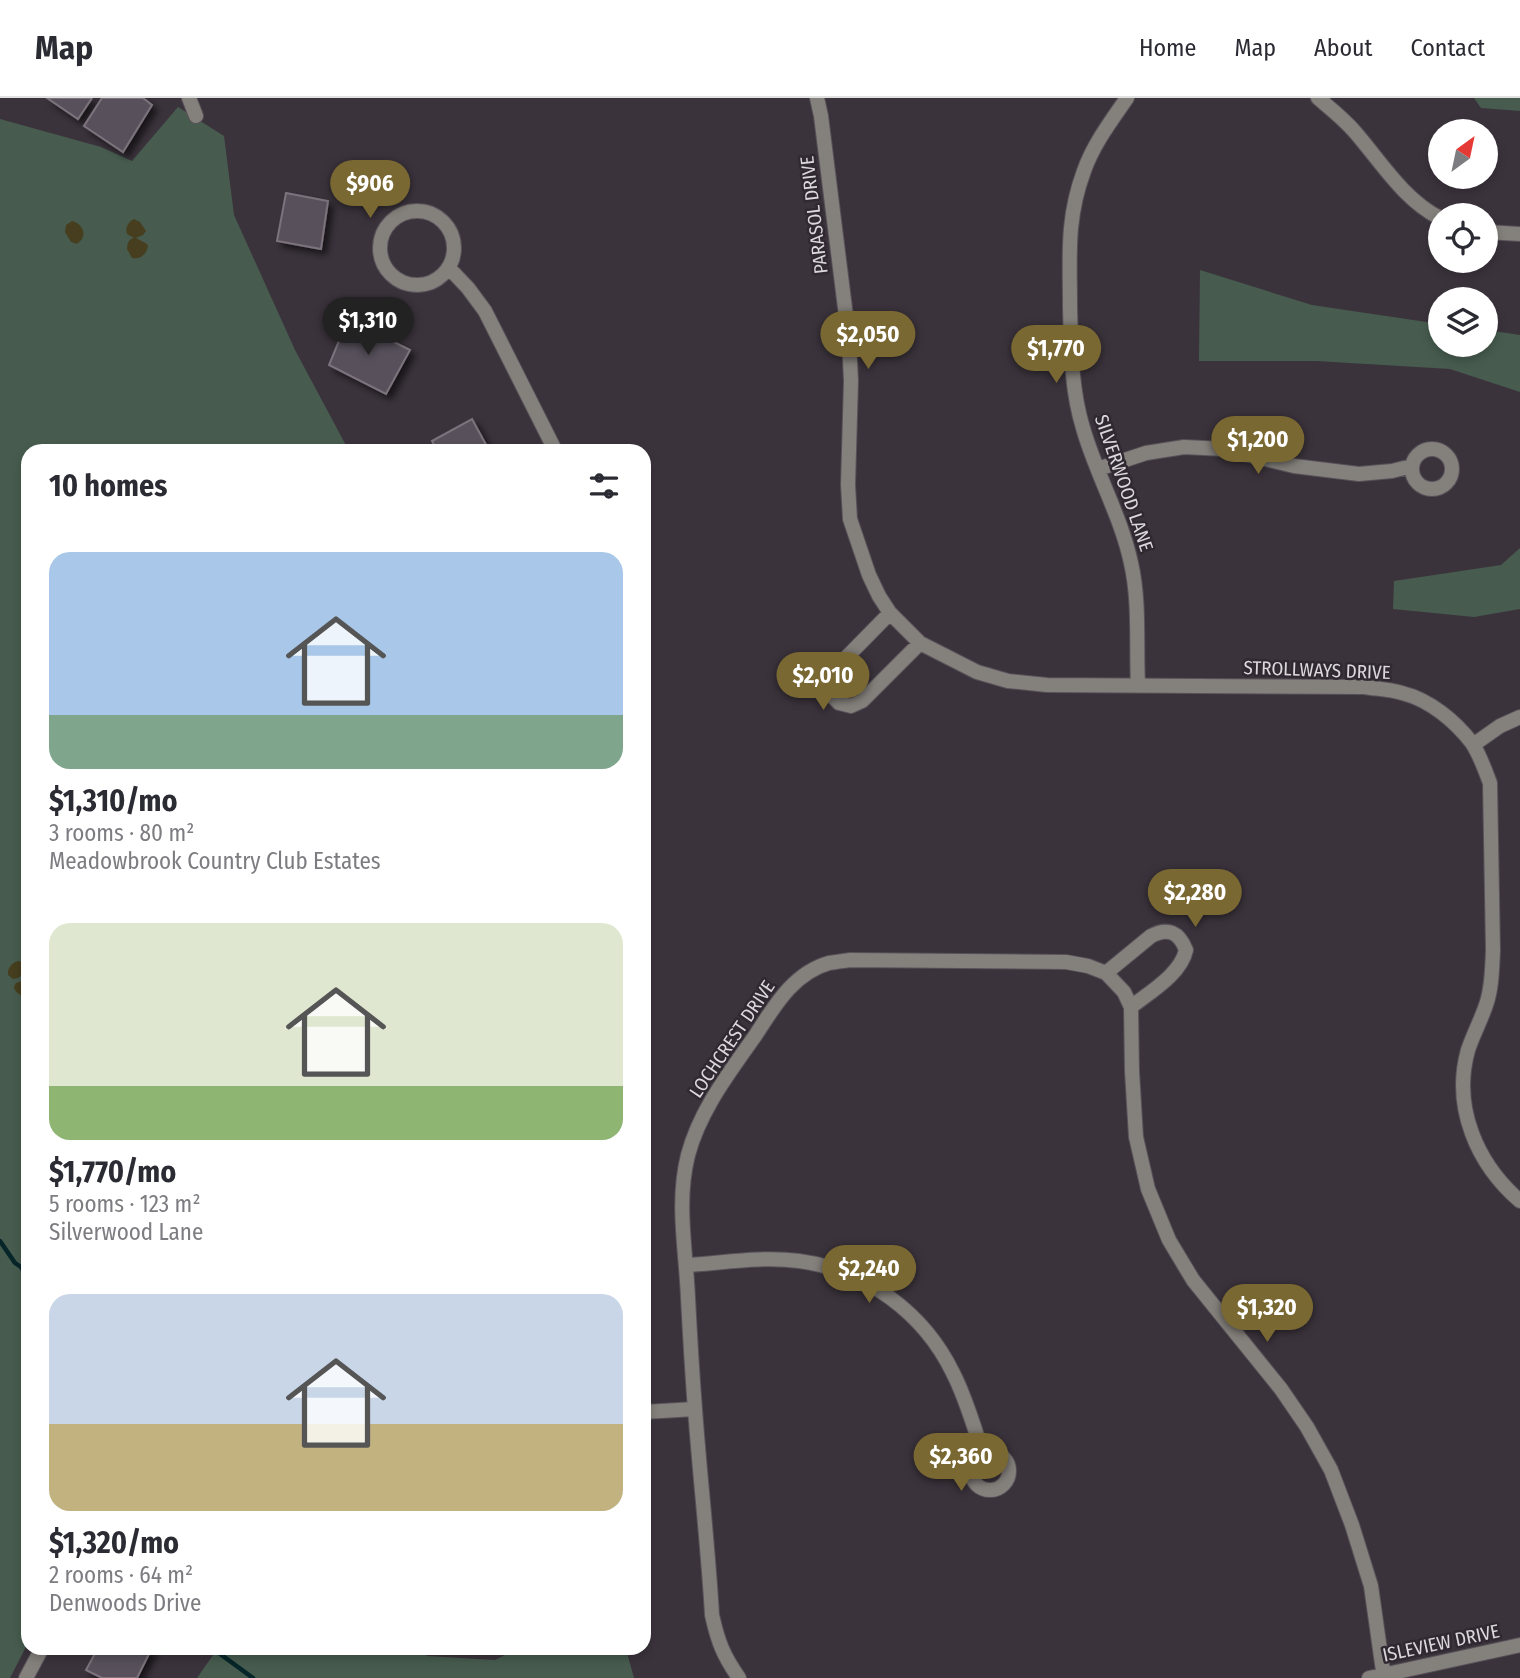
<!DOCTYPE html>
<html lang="en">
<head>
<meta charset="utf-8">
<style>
  :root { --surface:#fff; --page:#f7f7f7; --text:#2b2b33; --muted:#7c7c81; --line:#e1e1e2; --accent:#7a6833 }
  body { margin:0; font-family:"Fira Sans Condensed",sans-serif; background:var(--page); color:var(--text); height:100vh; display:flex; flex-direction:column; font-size:26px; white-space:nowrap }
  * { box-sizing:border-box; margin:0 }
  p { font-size:23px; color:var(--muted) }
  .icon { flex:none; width:38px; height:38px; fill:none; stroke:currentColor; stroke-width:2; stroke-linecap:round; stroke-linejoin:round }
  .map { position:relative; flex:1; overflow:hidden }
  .drawer { position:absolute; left:21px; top:346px; width:630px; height:1211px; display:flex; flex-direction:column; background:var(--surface); border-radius:21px; box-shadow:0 4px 10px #0003 }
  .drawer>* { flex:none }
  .needle { width:46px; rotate:33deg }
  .tools { position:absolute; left:1428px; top:21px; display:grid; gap:14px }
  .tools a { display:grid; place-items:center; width:70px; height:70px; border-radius:50%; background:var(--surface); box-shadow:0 4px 10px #0003; font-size:35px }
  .price { position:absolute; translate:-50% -60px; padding:0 16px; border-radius:24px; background:var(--accent); color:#fff; font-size:23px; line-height:46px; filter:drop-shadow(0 2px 4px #0008) }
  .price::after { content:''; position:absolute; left:50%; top:42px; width:21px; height:16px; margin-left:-10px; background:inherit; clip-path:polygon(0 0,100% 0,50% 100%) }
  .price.selected { background:#222; color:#fff }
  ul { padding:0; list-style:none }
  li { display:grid; align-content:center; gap:14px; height:371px; padding:0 28px }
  li span { display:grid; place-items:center; height:217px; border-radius:21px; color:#555 }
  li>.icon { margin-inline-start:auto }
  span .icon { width:126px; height:126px; fill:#fffc; stroke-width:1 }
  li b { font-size:30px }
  h2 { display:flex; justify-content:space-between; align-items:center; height:84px; padding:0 28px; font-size:30px }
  header { display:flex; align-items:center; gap:42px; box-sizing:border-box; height:98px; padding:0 35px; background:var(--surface); border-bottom:2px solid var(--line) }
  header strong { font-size:33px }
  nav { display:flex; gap:38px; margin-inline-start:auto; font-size:24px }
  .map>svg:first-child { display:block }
  .green { fill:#475c4f }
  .sand { fill:#463e1e }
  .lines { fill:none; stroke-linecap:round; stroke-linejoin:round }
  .stream { stroke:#06262a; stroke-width:4.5 }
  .building { fill:#59515b; stroke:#7b737d; stroke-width:2; filter:url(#shadow) }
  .street-casing { stroke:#585159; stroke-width:16 }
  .street { stroke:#84807c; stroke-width:14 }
  .labels { text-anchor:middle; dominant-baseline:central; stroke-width:5; stroke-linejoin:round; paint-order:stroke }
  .street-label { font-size:19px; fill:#dbd7dc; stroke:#312932 }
</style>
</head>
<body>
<header>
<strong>Map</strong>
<nav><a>Home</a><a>Map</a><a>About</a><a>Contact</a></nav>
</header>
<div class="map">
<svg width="1520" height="1580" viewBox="0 0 1520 1580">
  <defs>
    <filter id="shadow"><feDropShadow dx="5" dy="5" stdDeviation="3.5" flood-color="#0009"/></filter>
  </defs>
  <rect width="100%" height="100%" fill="#3b333c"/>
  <path class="green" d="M 1474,0 L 1520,0 L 1520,13 L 1481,10 Z
    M 178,9 L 224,38 L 234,117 L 295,252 L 349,353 L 28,354 L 28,1545 L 10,1580 L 0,1580 L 0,21 L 101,49 L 132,63 Z
    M 1200,172 L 1312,207 L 1440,226 L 1440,247 L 1486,247 L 1486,232 L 1520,237 L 1520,294 L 1450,271 L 1317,263 L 1199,263 Z
    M 1520,450 L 1520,511 L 1474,519 L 1393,511 L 1394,483 L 1501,467 Z
    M 218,1550 L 416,1550 L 427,1558 L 495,1562 L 517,1551 L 626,1551 L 634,1580 L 197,1580 Z"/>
  <path class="sand" d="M 134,121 L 140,124 L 146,133 L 143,137 L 136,140 L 147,146 L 148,148 C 147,156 140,162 132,160 L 127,151 C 127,145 129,141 134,140 L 127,136 C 125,130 128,124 134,121 Z
    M 72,123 C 84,126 88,139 77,146 L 71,144 L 65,134 L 66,127 Z
    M 18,863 L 25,865 L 28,873 L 18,880 L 13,881 L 8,877 C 7,870 12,865 18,863 Z
    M 28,877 L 28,898 C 22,899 15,895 14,889 L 16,885 L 25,882 Z"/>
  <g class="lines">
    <path class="stream" d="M 0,1143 L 15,1165 L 21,1169 L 28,1180
      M 212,1550 L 253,1580"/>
  </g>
  <path class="building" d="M 47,0 L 92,0 L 78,21 Z
    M 102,0 L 143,0 L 152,7 L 123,54 L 84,28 Z
    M 286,95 L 328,103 L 321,151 L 277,143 Z
    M 348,221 L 410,252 L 386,296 L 329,267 Z
    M 472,321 L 490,354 L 438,354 L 432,343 Z
    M 98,1550 L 152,1550 L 137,1580 L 102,1580 L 86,1572 Z"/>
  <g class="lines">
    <defs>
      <path id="street" d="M 189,0 L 196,18
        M 817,0 L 821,18 L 849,242 L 851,283 L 848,387 L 850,421 L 869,477 L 879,498 L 890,515 L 920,545 L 977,574 L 1008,583 L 1047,587 L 1364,589 C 1377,591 1390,591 1402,595 C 1430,602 1455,623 1472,645 C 1480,657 1485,672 1490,685 L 1493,853 C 1492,871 1492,890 1486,907 C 1481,922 1473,937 1468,952 C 1452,1009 1477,1066 1520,1103
        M 1127,0 C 1111,23 1093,47 1084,73 C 1066,121 1070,159 1070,209 C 1071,250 1071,291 1083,330 C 1096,376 1121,418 1131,465 C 1140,504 1136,547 1138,587
        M 1318,0 C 1331,11 1344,21 1355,34 C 1381,64 1404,102 1440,120
        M380 150a37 37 0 1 1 74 0a37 37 0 1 1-74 0Z
        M 1486,134 L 1520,136
        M 449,170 L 468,190 L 485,213 L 556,354
        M1412 371a20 20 0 1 1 40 0a20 20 0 1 1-40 0Z
        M 1098,371 L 1146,355 L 1184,349 L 1224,351 L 1294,368 L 1359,376 L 1392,373 L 1412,368
        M 890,515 L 833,573 L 830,580 L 832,598 L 839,605 L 851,608 L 862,603 L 920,545
        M 1473,647 L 1500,628 L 1520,619
        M 1106,875 L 1151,838 C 1168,829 1179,834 1186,852 C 1181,876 1150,894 1131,909
        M 686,1167 C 723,1165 762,1158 799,1163 C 866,1172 924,1215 953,1275 C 966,1300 974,1329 983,1356
        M 644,1314 L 695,1311
        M971 1373a19 19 0 1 1 38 0a19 19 0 1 1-38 0Z
        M 26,1580 L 42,1550
        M 739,1580 C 723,1557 718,1544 712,1517 C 708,1448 700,1380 695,1311 C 692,1274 690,1237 688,1200 C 686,1152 676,1104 688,1057 C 700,1012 729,975 755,938 C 774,909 793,875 829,865 C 835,864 843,863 850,862 L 1066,864 L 1088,868 L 1106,875 L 1124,894 L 1131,909 L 1132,973 L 1136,1039 L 1148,1091 L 1169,1142 L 1193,1182 L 1281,1291 L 1307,1329 L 1331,1372 L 1352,1427 L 1371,1488 L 1384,1580
        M 1369,1580 L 1520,1547"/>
    </defs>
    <use href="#street" class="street-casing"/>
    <use href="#street" class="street"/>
  </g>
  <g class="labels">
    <g class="street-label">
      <text transform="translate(814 117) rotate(-97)">PARASOL DRIVE</text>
      <text transform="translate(1124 385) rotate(71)">SILVERWOOD LANE</text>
      <text transform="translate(1317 572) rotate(2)">STROLLWAYS DRIVE</text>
      <text transform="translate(732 941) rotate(-56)">LOCHCREST DRIVE</text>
      <text transform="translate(1441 1545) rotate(-12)">ISLEVIEW DRIVE</text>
    </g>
  </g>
</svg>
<div class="tools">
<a><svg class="needle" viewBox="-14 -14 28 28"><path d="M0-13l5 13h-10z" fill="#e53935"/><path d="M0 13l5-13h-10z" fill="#7c7c81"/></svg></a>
<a><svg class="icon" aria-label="locate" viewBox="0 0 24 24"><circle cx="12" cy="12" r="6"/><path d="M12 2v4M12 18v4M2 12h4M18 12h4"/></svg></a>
<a><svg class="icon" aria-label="layers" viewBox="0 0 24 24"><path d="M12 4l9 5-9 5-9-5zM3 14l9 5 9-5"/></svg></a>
</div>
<b class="price" style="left:370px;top:122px">$906</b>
<b class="price selected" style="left:368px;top:259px">$1,310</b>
<b class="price" style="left:868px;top:273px">$2,050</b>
<b class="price" style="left:1056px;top:287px">$1,770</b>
<b class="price" style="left:1258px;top:378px">$1,200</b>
<b class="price" style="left:823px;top:614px">$2,010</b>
<b class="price" style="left:1195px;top:831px">$2,280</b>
<b class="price" style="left:869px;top:1207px">$2,240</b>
<b class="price" style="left:1267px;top:1246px">$1,320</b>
<b class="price" style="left:961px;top:1395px">$2,360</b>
<section class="drawer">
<h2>10 homes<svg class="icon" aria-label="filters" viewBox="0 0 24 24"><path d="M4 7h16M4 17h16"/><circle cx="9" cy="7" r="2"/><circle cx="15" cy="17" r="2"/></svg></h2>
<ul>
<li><span style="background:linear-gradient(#a9c7e8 75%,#7fa58c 0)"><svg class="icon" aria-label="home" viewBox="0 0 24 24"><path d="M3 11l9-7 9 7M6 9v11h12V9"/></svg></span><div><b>$1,310/mo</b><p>3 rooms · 80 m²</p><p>Meadowbrook Country Club Estates</p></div></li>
<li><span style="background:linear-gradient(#dfe7d0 75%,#8fb573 0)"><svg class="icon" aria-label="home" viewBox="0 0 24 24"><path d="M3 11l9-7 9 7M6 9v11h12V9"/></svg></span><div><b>$1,770/mo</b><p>5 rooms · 123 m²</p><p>Silverwood Lane</p></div></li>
<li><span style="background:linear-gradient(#c9d6e8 60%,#c2b280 0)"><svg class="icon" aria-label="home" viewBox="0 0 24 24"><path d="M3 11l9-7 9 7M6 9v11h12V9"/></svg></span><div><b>$1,320/mo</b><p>2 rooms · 64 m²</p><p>Denwoods Drive</p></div></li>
</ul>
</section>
</div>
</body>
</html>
